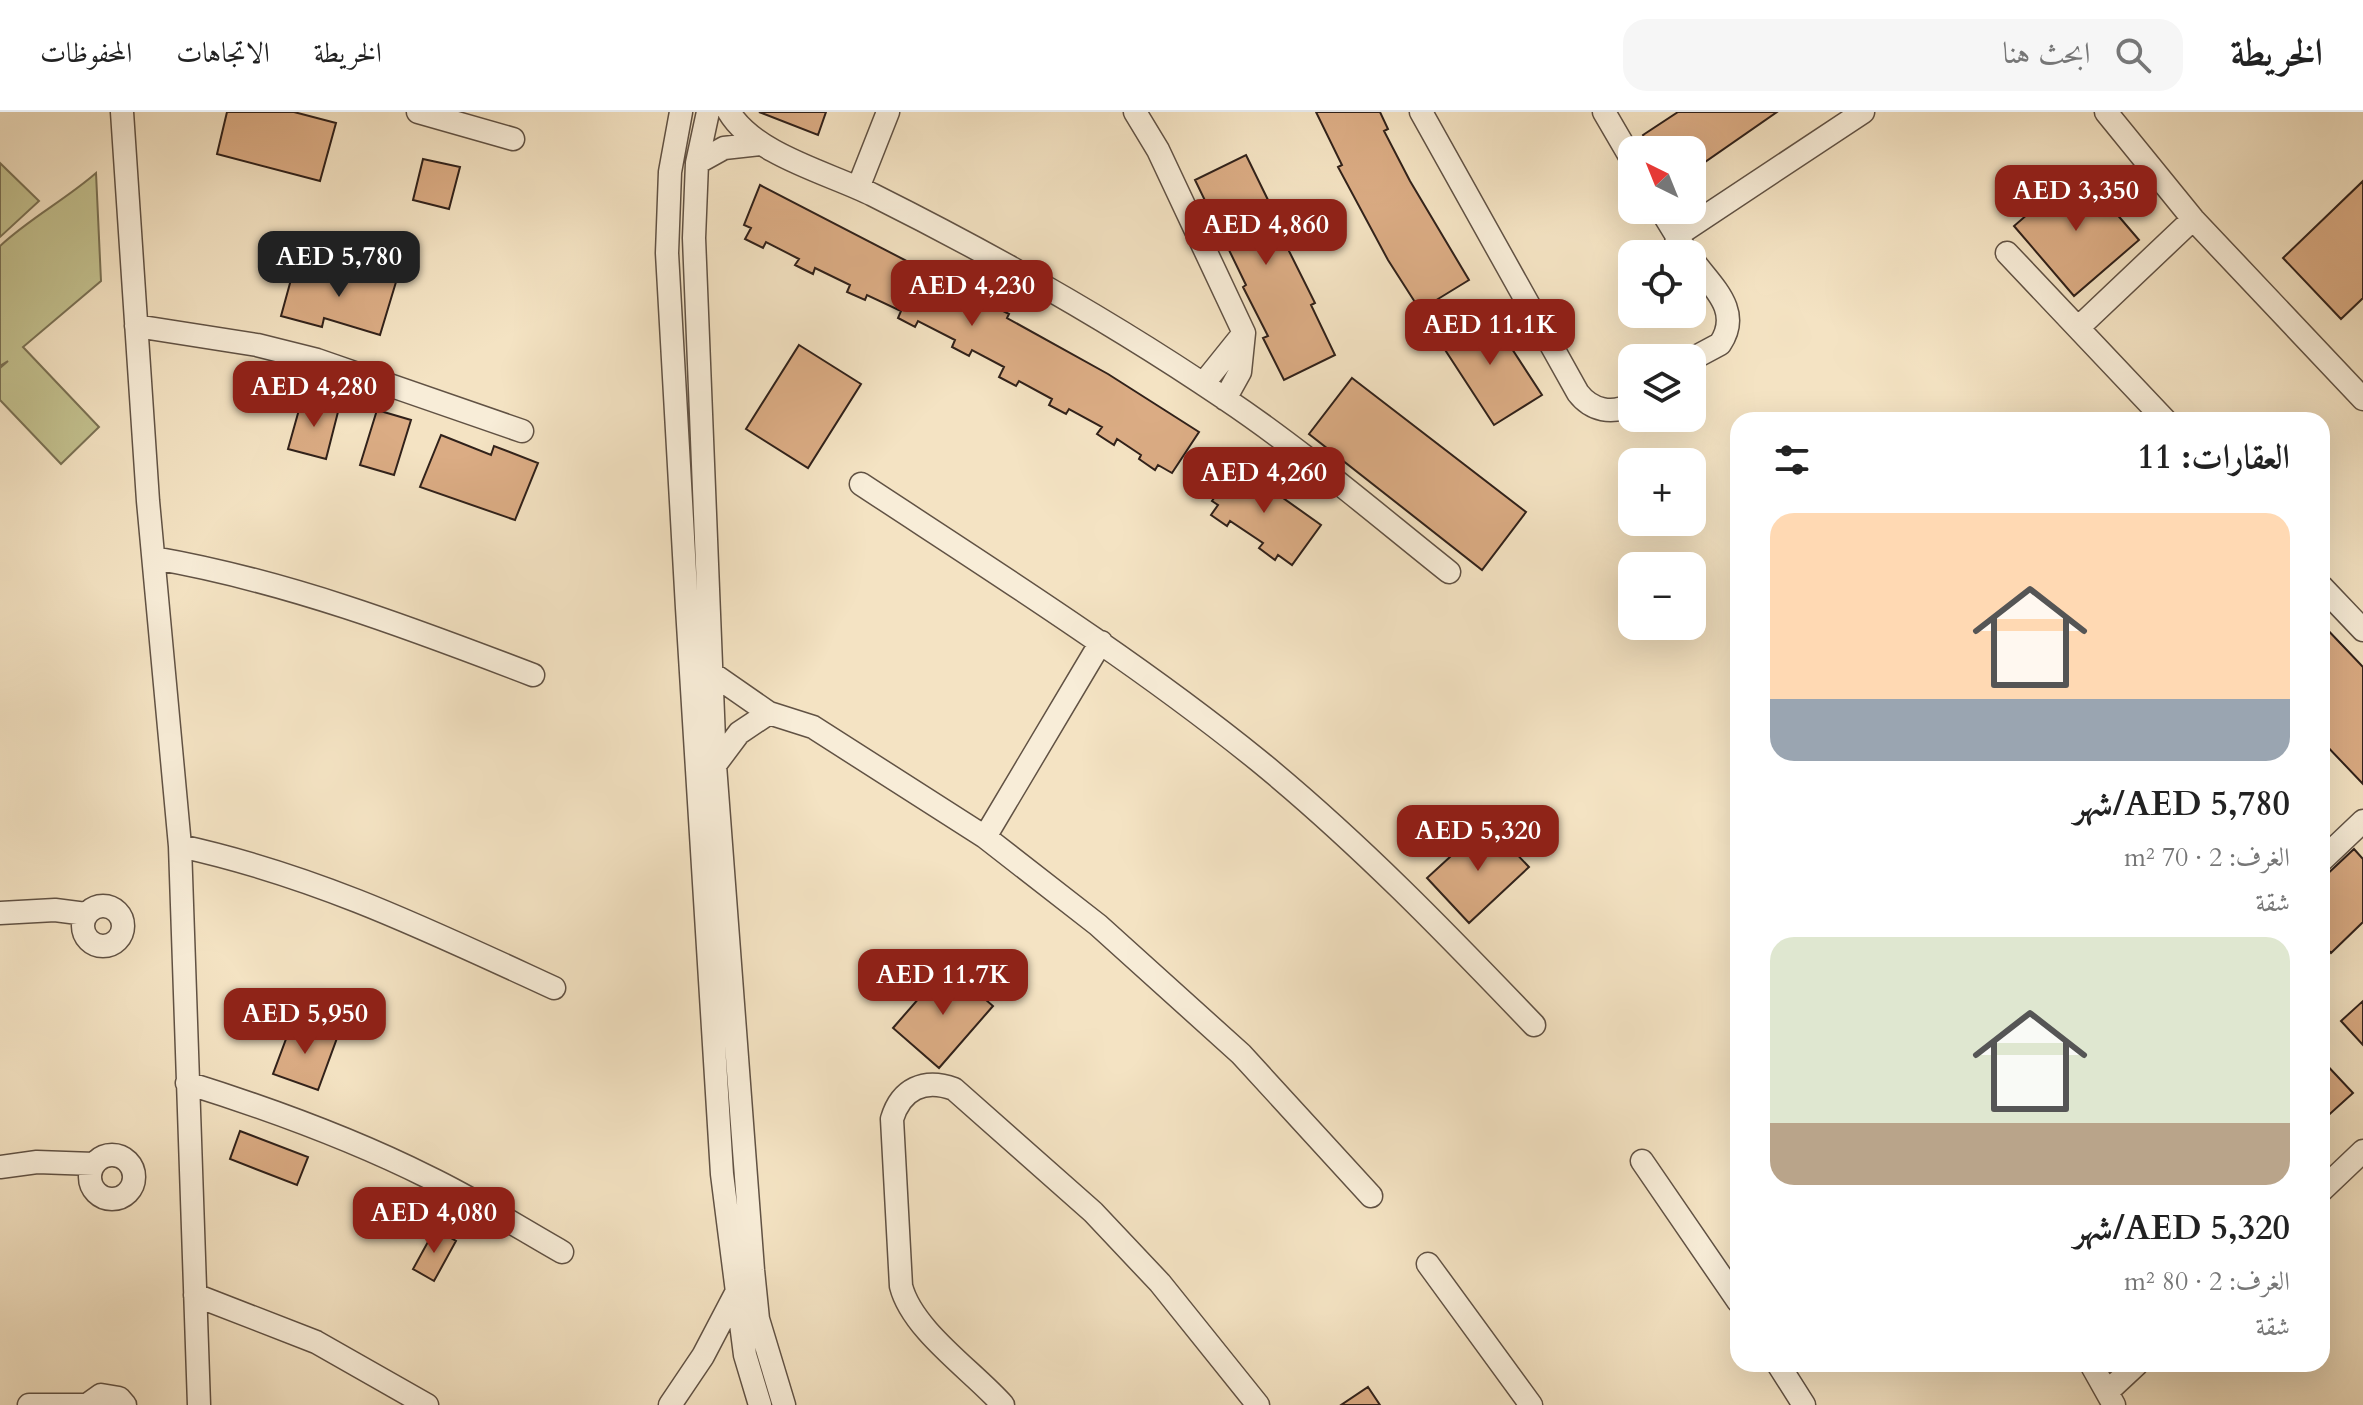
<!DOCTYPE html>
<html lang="ar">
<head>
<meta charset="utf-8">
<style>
  :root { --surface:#fff; --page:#f6f6f6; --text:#222; --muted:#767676; --line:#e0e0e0; --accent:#8f2418 }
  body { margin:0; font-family:Cardo,Amiri,serif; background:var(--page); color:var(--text); direction:rtl; height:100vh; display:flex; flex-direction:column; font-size:30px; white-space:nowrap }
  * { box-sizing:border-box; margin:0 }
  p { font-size:26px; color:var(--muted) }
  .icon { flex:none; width:44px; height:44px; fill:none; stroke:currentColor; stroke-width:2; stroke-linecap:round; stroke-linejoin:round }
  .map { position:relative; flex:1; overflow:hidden; direction:ltr }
  .panel { position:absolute; left:1730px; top:300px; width:600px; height:960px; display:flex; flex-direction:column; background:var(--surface); border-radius:24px; box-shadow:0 8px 32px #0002; direction:rtl }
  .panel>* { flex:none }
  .needle { width:52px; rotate:317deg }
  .fabs { position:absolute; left:1618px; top:24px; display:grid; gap:16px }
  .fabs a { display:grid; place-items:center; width:88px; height:88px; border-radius:16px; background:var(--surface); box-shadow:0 8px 32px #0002; font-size:40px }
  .price { position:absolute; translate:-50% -68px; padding:0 18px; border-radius:16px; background:var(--accent); color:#fff; font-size:26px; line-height:52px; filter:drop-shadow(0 2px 4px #0008) }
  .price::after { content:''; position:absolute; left:50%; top:48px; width:24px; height:18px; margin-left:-12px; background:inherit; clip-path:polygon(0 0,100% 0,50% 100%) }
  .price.on { background:#222; color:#fff }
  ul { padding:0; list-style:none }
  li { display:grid; align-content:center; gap:16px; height:424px; padding:0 40px }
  li span { display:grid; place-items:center; height:248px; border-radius:24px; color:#555 }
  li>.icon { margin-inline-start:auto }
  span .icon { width:144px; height:144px; fill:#fffc; stroke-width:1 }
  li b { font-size:34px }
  h2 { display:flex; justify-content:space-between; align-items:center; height:96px; padding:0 40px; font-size:34px }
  header { display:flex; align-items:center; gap:48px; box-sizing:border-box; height:112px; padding:0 40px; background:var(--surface); border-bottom:2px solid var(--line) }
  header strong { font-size:38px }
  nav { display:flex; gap:44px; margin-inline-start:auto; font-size:28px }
  .search { width:560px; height:72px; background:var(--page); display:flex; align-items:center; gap:20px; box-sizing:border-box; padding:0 28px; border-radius:24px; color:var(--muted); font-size:30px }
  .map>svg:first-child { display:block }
  .green { fill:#c3c18f; stroke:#7a7154; stroke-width:2 }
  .building { fill:#dbac84; stroke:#30211a; stroke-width:2 }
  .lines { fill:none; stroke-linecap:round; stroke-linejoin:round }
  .minor-casing { stroke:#615244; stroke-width:25 }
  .minor { stroke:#f8edd8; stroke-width:22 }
</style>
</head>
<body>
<header>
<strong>الخريطة</strong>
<div class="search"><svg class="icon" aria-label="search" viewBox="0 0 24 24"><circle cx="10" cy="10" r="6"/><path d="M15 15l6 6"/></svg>ابحث هنا</div>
<nav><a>الخريطة</a><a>الاتجاهات</a><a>المحفوظات</a></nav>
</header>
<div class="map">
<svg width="2363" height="1293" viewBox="0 0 2363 1293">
  <rect width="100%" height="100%" fill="#f4e3c3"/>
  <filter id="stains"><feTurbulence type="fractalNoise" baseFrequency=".0025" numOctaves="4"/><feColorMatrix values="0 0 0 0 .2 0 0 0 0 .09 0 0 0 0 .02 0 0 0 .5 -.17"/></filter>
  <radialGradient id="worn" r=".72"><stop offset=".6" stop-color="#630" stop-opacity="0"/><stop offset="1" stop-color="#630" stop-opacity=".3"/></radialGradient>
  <path class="green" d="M 0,51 L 39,89 L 0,125 Z
    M 96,61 L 101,169 L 23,235 L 99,315 L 61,352 L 0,288 L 0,256 L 8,249 L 0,254 L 0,134 C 30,106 65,88 96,61 Z"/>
  <path class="building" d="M 227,0 L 294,0 L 336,11 L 320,69 L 217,42 Z
    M 759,0 L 826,0 L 818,23 Z
    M 1316,0 L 1380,0 L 1388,17 L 1384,19 L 1410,69 L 1469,168 L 1420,198 L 1388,148 L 1338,55 L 1342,53 Z
    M 1678,0 L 1777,0 L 1692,59 L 1692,38 L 1652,38 L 1643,23 Z
    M 1246,43 L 1292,137 L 1289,139 L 1315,191 L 1311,193 L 1335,243 L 1284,268 L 1263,226 L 1268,224 L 1243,175 L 1246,173 L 1195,68 Z
    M 423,47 L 460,55 L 449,97 L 413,88 Z
    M 2079,58 L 2139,128 L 2074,184 L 2014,114 Z
    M 2363,69 L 2363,186 L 2341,207 L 2283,146 Z
    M 760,73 L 1009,202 L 1007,206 L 1108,262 L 1199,320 L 1172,361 L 1158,353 L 1155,358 L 1139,347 L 1141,343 L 1117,327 L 1114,333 L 1097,322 L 1102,315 L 1069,297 L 1066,302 L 1049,293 L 1052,287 L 1019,269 L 1016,274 L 999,265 L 1004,255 L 972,238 L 969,244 L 952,235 L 955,228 L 918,209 L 915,215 L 898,206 L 901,199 L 867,183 L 865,188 L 847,180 L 850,173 L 815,156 L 813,162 L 795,153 L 799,147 L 766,130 L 763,136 L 745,127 L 751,116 L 744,113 Z
    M 295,153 L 350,167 L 353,158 L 396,170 L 380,223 L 324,206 L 322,215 L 281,204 Z
    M 1486,197 L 1542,283 L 1494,313 L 1438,227 Z
    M 799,233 L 861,272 L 808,356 L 746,317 Z
    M 1352,266 L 1526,400 L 1482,458 L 1309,322 Z
    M 302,287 L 339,296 L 326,347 L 288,337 Z
    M 377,298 L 411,308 L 394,363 L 360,353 Z
    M 441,323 L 491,343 L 494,334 L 538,351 L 515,408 L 420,375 Z
    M 1234,351 L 1321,413 L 1292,453 L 1278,443 L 1275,448 L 1259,436 L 1263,431 L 1230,409 L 1227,414 L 1211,403 L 1218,393 L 1212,389 L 1228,366 L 1225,364 Z
    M 2322,512 L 2363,555 L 2363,672 L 2322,629 Z
    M 1487,711 L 1529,755 L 1469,811 L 1427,766 Z
    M 2354,737 L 2363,747 L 2363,810 L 2331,841 L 2322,831 L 2322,767 Z
    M 947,854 L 993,894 L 939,956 L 893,916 Z
    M 2363,889 L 2363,933 L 2341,909 Z
    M 292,911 L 337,926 L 318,978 L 273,962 Z
    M 2322,948 L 2353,981 L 2322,1009 Z
    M 240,1019 L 308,1045 L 297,1073 L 230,1047 Z
    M 435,1117 L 456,1129 L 434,1169 L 413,1157 Z
    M 1368,1275 L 1380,1293 L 1341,1293 Z"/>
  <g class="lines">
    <defs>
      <path id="minor" d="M 122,0 L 148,389 L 180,734 L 199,1293
        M 418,0 L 513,27
        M 681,0 L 670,60 L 667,141 L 687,496 L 722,1062 L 745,1243 L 760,1293
        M 708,0 L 697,51 L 694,126 L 715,653 L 753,1158 L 758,1207 L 784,1293
        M 729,0 C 755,43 829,61 873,83 C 995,144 1112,210 1224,286 C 1303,339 1375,401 1449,460
        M 1135,0 L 1158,38 L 1244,221 L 1240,260 L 1225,287
        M 1421,0 L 1578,281 C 1591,298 1613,304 1632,291
        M 1604,0 L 1632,48
        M 2106,0 L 2193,107 L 2363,287
        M 697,51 L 724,36 L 760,32
        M 858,76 L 888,0
        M 1661,98 L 1683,134
        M 1676,124 L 1863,0
        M 2007,141 L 2165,308
        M 1692,147 C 1711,174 1743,198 1720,232 L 1692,247
        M 136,214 L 257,233 L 317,248 L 522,319
        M 2078,216 L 2193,107
        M 1203,272 L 1244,221
        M 861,372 C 996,461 1133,547 1259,649 C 1358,730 1446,821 1534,913
        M 154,446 C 286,469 408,515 533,563
        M 2322,475 L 2363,518
        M 710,560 L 769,601 L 813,615 L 985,725 L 1098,813 L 1241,942 L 1371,1084
        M 715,653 L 739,621 L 769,601
        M 985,725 L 1101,530
        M 180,734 C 317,764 428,818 554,876
        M 2322,748 L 2363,709
        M83 814a20 20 0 1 1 40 0a20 20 0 1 1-40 0Z
        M 0,801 L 55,798 L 86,802
        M 187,971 C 270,997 350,1026 428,1065 C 474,1087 518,1115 562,1140
        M90 1065a22 22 0 1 1 44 0a22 22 0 1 1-44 0Z
        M 1642,1049 L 1738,1189
        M 0,1055 L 37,1050 L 94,1052
        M 2322,1078 L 2363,1039
        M 1428,1152 L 1531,1293
        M 195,1183 L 316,1230 L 427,1293
        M 1778,1252 L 1804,1293
        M 2091,1252 L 2114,1293
        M 2107,1280 L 2137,1252
        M 29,1293 L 83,1293
        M 87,1293 L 101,1283 L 119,1286 L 125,1293
        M 670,1293 L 703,1244 L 736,1181
        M 1003,1293 C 973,1259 912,1218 901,1174 L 892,1007 C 901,977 924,966 954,977 L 1093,1100 L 1160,1171 L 1258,1293"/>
    </defs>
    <use href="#minor" class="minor-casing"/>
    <use href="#minor" class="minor"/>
  </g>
  <rect width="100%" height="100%" filter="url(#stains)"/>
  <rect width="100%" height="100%" fill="url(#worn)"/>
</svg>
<div class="fabs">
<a><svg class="needle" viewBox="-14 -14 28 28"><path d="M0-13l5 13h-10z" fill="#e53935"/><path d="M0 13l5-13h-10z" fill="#767676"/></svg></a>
<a><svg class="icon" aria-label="locate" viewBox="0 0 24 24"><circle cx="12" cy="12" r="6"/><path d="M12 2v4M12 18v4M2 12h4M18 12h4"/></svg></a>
<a><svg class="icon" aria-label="layers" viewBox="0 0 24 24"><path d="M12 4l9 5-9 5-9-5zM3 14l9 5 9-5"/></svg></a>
<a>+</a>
<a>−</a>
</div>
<b class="price" style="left:2076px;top:121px">AED 3,350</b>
<b class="price" style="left:1266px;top:155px">AED 4,860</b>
<b class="price on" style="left:339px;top:187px">AED 5,780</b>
<b class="price" style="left:972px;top:216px">AED 4,230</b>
<b class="price" style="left:1490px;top:255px">AED 11.1K</b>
<b class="price" style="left:314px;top:317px">AED 4,280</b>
<b class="price" style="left:1264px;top:403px">AED 4,260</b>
<b class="price" style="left:1478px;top:761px">AED 5,320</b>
<b class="price" style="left:943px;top:905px">AED 11.7K</b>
<b class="price" style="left:305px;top:944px">AED 5,950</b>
<b class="price" style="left:434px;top:1143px">AED 4,080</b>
<section class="panel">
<h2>العقارات: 11<svg class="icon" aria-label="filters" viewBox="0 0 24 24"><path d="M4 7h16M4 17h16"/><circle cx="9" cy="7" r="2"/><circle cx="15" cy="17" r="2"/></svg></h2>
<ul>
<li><span style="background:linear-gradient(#ffd9b3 75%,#9aa5b1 0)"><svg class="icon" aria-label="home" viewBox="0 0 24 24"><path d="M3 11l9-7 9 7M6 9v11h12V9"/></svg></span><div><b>AED 5,780/شهر</b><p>الغرف: 2 · 70 m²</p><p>شقة</p></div></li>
<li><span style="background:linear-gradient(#dfe7d0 75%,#b9a48a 0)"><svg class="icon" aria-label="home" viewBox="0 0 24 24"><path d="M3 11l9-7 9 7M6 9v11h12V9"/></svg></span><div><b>AED 5,320/شهر</b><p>الغرف: 2 · 80 m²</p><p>شقة</p></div></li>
</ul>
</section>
</div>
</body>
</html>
